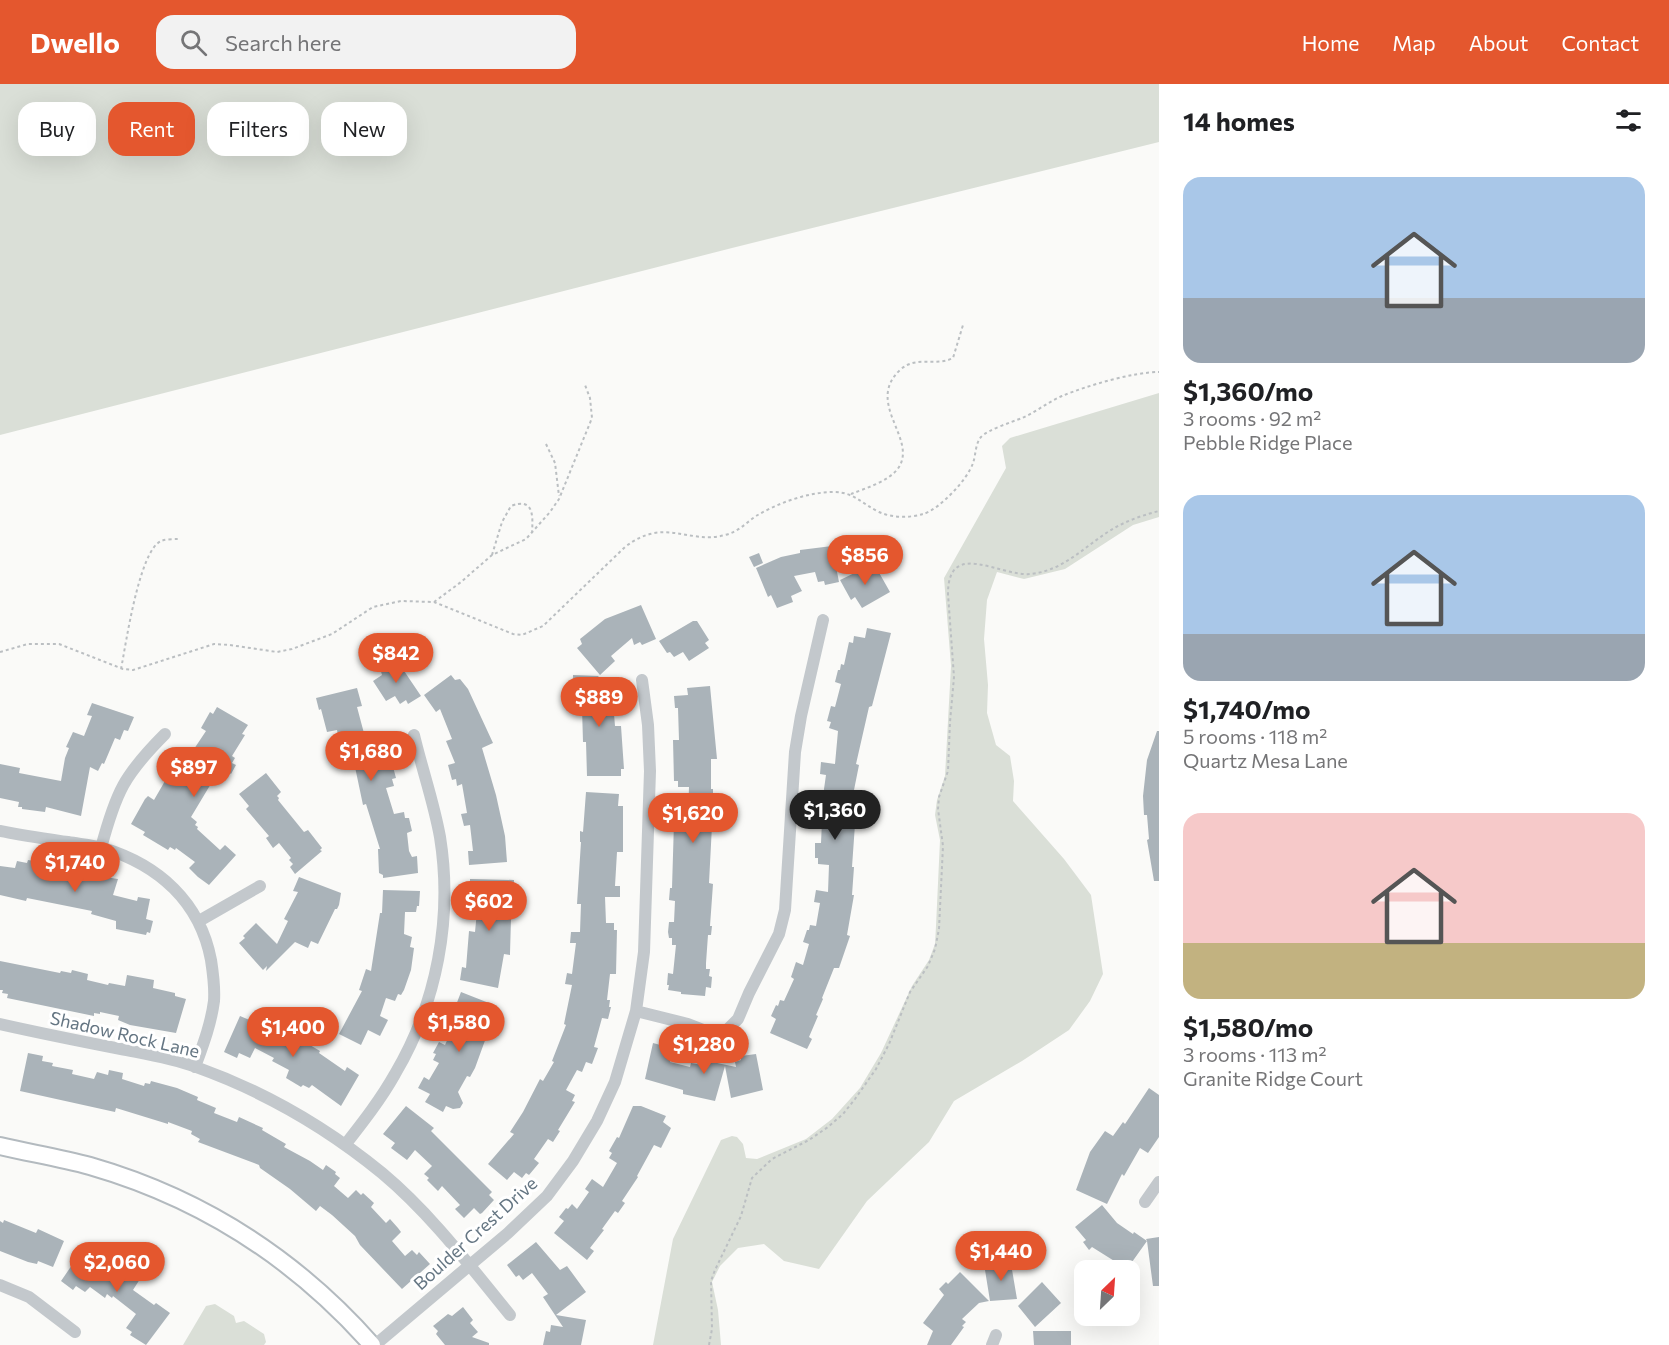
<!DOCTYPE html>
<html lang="en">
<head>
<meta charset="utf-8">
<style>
  :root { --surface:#fff; --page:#f2f2f2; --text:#202124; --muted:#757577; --accent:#e4572e }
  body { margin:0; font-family:Commissioner,sans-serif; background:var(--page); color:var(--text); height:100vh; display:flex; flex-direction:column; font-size:22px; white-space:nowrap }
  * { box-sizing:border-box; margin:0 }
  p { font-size:20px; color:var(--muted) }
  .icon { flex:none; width:33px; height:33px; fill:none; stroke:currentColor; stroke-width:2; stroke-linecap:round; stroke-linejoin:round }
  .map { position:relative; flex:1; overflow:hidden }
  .side { display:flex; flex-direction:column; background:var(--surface); width:510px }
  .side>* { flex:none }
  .banner { position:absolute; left:18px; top:18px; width:570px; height:54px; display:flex; gap:12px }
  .needle { width:39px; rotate:25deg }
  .fabs { position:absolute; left:1074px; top:1176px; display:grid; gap:12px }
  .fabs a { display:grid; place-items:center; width:66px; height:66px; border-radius:12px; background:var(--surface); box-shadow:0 6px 24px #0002; font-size:30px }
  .price { position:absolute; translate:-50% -51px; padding:0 14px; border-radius:21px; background:var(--accent); color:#fff; font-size:20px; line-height:39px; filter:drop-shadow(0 2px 3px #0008) }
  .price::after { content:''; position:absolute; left:50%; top:36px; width:18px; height:14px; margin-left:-9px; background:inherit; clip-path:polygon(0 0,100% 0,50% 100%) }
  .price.current { background:#222; color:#fff }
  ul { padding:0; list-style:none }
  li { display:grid; align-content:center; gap:12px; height:318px; padding:0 24px }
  li span { display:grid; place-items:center; height:186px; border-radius:18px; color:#555 }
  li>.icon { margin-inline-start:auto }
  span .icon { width:108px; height:108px; fill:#fffc; stroke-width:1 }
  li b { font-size:26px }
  h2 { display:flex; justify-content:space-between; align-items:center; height:72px; padding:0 24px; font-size:26px }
  .chip { padding:0 21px; border-radius:18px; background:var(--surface); box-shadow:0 6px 24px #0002; font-size:21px; line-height:54px }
  .chip.current { background:var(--accent); color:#fff }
  header { display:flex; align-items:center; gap:36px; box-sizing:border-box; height:84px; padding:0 30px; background:var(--accent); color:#fff }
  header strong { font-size:28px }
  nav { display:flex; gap:33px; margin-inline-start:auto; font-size:21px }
  .search { width:420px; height:54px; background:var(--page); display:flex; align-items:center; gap:15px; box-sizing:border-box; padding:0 21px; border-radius:18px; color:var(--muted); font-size:22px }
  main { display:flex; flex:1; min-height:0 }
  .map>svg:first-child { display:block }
  .green { fill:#dadfd7 }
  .building { fill:#aab3b9 }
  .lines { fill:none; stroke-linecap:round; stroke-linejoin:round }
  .secondary-casing { stroke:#b3babf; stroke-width:20 }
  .path { stroke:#bbbfc2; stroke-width:2; stroke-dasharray:3 3; stroke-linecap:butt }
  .street { stroke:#c3c8cc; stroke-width:12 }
  .secondary { stroke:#fff; stroke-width:16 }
  .labels { text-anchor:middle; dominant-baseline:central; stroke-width:6; stroke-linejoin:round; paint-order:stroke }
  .street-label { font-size:18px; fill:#657683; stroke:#fff }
</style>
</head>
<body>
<header>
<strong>Dwello</strong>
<div class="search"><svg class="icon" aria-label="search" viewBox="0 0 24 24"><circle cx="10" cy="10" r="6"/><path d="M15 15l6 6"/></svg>Search here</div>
<nav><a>Home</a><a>Map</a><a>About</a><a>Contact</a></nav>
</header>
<main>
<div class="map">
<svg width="1159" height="1261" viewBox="0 0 1159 1261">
  <rect width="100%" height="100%" fill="#fafaf8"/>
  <path class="green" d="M 0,0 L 1159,0 L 1159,58 L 732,164 L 0,351 Z
    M 1159,309 L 1159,433 L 1133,441 L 1065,485 L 1024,495 L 997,488 L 987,516 L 984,555 L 988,601 L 987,629 L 996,661 L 1010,672 L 1014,697 L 1013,717 L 1064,775 L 1091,811 L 1103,890 L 1090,917 L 1069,946 L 1022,977 L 954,1017 L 929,1058 L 867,1117 L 819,1185 L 784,1177 L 764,1160 L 738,1164 L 720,1182 L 712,1198 L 718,1226 L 721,1261 L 653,1261 L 673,1155 L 721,1056 L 732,1052 L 737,1053 L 743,1060 L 746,1074 L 757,1075 L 806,1055 L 832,1035 L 860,1004 L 881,969 L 912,902 L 929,876 L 935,860 L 936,842 L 940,756 L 935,731 L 937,716 L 945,692 L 951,582 L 944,494 L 1006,384 L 1002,362 L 1010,354 Z
    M 215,1220 L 234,1232 L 236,1239 L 244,1237 L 264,1250 L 266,1258 L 264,1261 L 183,1261 L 206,1222 Z"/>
  <path class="building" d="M 832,462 L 839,498 L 825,501 L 824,497 L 818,498 L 815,488 L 794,492 L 802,507 L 791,512 L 793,518 L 777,524 L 771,511 L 768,513 L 756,484 L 781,473 L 800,469 L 800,466 Z
    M 759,469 L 763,479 L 754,483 L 749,473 Z
    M 871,481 L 874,487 L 877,485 L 890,508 L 862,524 L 855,513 L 851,516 L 840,496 Z
    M 641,521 L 656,555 L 642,561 L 640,558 L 634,561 L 632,554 L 611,572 L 615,577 L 600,591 L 577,564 L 582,560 L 580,555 L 605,535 Z
    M 693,537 L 697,537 L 709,556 L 705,559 L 709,564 L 689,577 L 683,568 L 674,573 L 670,568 L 667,569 L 659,557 Z
    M 867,544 L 891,549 L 872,622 L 869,623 L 856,680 L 859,681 L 854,706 L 855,726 L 856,726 L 852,783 L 854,783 L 852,811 L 854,811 L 847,851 L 850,852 L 839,884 L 834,884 L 822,914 L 823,915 L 816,931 L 818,932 L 809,953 L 812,955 L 807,965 L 770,949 L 776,935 L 771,932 L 776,921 L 778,922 L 780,916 L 784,917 L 794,895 L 791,893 L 796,878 L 803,881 L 809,860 L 803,858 L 807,846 L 809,846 L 810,841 L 816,842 L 820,819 L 814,818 L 816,806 L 828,808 L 829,781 L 818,780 L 818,774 L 815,774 L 815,759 L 821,759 L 822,737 L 816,737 L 816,724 L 818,719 L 822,719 L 826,691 L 820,690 L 821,678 L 835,680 L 838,647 L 829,644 L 831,638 L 827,637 L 831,622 L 835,623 L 841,600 L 835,598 L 838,586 L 840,586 L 841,580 L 844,581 L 849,558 L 853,559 L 854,552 L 865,554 Z
    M 393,576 L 398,578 L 421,612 L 408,620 L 406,616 L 400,620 L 395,612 L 386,617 L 373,597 L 382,591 L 380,584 Z
    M 451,591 L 455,596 L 460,595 L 468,605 L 493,659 L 482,664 L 496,711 L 505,752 L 507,778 L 469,781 L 468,767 L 473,767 L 470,741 L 464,742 L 461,730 L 467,729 L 462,700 L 457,702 L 456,695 L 452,696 L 448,681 L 455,679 L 446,657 L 452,655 L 440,625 L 436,628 L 424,611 Z
    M 573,591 L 599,592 L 587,603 L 608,603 L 608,610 L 612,610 L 612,630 L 614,630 L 615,642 L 621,642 L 624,685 L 621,685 L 621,692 L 587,692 L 586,658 L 583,658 L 582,624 L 574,624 Z
    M 710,602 L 717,675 L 711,675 L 711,705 L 713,705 L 713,722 L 709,799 L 713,800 L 710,842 L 712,842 L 711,851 L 708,851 L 706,879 L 706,885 L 710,885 L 709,892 L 712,893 L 711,904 L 706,903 L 705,912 L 681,910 L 681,908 L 668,906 L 669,901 L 667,901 L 668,889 L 673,890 L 676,861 L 672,861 L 672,854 L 669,854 L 668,848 L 669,838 L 674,838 L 675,817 L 669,816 L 670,804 L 672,804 L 674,738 L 678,738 L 678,731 L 688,732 L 689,703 L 678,703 L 678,697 L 674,697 L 673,656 L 679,656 L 678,624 L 675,624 L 674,612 L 688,611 L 687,604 Z
    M 357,604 L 362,622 L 357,623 L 365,653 L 376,650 L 379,663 L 374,664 L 378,683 L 392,679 L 396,694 L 392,695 L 394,702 L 386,704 L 394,730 L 404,728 L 405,734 L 409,734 L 412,747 L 407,749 L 409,767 L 412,773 L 417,772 L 418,789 L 383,794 L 383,791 L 379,789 L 378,765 L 380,765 L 366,720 L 363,721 L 355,683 L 345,684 L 337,646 L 327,648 L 321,625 L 319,626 L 316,614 Z
    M 92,619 L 134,633 L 128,647 L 124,646 L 120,656 L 115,654 L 104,680 L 102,679 L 98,687 L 90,683 L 81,732 L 46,723 L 45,728 L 22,725 L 22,723 L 18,723 L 19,718 L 0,714 L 0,680 L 20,684 L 19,689 L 61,697 L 65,674 L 69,664 L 66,663 L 73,648 L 84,652 L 92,632 L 87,631 Z
    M 217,623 L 248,641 L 242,650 L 245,651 L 232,672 L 235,674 L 232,679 L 236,681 L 231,690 L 227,687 L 221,696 L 215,693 L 191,733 L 197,738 L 195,741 L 198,743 L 197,745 L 220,766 L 225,761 L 236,771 L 209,801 L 198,793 L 189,784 L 195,778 L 176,764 L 175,766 L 170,763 L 168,766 L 143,751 L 145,748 L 131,740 L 145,715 L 148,712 L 154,716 L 169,690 L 172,692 L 179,680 L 187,685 L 198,668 L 194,665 L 206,647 L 201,644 L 210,628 L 213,630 Z
    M 1157,647 L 1159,647 L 1159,797 L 1154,797 L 1147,756 L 1149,755 L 1147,731 L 1144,731 L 1143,712 L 1147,676 Z
    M 266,689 L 281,708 L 277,712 L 279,714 L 278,716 L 304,748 L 308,746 L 322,764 L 320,766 L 322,767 L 295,790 L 290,783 L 293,780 L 289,776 L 291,774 L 279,759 L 273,764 L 266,754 L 269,752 L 246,725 L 249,722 L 239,710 Z
    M 586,708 L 619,710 L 618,722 L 623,722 L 623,768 L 617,768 L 615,802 L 620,802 L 620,813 L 605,813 L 606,839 L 614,839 L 614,846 L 617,846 L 616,890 L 610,890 L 607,916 L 610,916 L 609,923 L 611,923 L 608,935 L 602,934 L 594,963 L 598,964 L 592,980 L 586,978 L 582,988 L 577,986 L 566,1006 L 575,1011 L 572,1017 L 575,1018 L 558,1046 L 560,1047 L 553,1058 L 548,1055 L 534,1075 L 539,1079 L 529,1091 L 526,1089 L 522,1094 L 514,1088 L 507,1096 L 488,1080 L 514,1050 L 510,1048 L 523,1028 L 540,995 L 543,997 L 554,978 L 552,977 L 566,941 L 564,940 L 572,901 L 565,900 L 567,889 L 572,890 L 576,859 L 570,859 L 571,848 L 580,848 L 581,820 L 577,820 L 581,758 L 580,758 L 580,747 L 583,748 Z
    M 28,776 L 67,782 L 66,787 L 118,795 L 113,811 L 137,817 L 138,813 L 150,815 L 146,835 L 153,837 L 150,849 L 147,848 L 146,851 L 116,845 L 116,837 L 91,830 L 92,827 L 27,814 L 26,817 L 0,811 L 0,782 L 15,784 L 17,777 L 27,779 Z
    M 299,793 L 341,809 L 339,821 L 337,825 L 335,825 L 318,860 L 311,857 L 308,864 L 295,858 L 266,887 L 267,882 L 263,886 L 239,859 L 245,854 L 243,852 L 256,839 L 277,860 L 288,837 L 284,835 L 298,808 L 293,807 Z
    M 470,795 L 514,796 L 514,813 L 508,813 L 508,834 L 511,835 L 510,869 L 510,871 L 504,870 L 498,904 L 460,896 L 462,883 L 466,884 L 469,847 L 475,848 L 478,817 L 473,817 L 473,810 L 470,809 Z
    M 383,806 L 420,807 L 419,822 L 417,822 L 416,828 L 405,828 L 404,850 L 412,853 L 410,863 L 414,864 L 411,886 L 404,906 L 401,911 L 398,910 L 395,917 L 386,914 L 380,932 L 388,936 L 380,952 L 368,946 L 361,961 L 339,950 L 362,907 L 359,906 L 366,885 L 371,887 L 380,829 L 382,829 Z
    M 0,877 L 60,889 L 61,887 L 71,889 L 72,886 L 88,890 L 87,896 L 108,901 L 109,899 L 125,902 L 127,891 L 154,896 L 153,904 L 175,909 L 175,912 L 186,915 L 176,949 L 130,941 L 118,936 L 119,932 L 100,928 L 100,930 L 94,929 L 94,932 L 7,914 L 8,910 L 2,909 L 3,906 L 0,906 Z
    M 461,908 L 494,921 L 491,928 L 495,929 L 475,984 L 470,993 L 467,992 L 458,1008 L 463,1019 L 460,1024 L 453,1025 L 446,1022 L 443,1028 L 425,1018 L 430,1010 L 418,1004 L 424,993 L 429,996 L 439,979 L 433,976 L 436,970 L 433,969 L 439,958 L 445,961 L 454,941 L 458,930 L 453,929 Z
    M 240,932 L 271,945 L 273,941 L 288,948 L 320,967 L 319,969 L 345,987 L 347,983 L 359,991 L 341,1022 L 312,1001 L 309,1004 L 303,1001 L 301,1003 L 286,994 L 289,986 L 272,977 L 274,974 L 255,964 L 250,974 L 239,969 L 237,974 L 224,968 Z
    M 653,959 L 668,963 L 666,967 L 673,969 L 670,978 L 690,983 L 691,979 L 702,981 L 703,976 L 736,983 L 735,978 L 741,976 L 741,972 L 756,970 L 763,1006 L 731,1014 L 725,982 L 715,1017 L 683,1010 L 683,1006 L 645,995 Z
    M 28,969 L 43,972 L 42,977 L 53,979 L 52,982 L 73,986 L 72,990 L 94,995 L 97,988 L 108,991 L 109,986 L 123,989 L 122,995 L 144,1002 L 145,999 L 150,1000 L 151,997 L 177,1004 L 198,1013 L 197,1016 L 216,1024 L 214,1029 L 237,1038 L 239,1033 L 263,1044 L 262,1046 L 286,1060 L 284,1063 L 310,1077 L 323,1086 L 326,1081 L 336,1088 L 335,1090 L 340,1094 L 334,1102 L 348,1114 L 356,1106 L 361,1111 L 363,1109 L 374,1119 L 371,1123 L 386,1139 L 390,1135 L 398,1144 L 401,1148 L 392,1157 L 405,1172 L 412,1166 L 417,1171 L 419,1168 L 430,1180 L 402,1205 L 360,1161 L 355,1152 L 332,1131 L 320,1122 L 316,1127 L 290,1105 L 260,1084 L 259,1081 L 198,1058 L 200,1055 L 191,1050 L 192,1047 L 168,1038 L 168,1040 L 116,1024 L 115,1028 L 20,1007 Z
    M 1149,1004 L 1159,1011 L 1159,1053 L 1148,1069 L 1140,1064 L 1124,1092 L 1122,1090 L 1107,1120 L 1076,1106 L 1090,1068 L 1105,1047 L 1113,1052 L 1123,1038 L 1125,1040 Z
    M 406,1022 L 434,1044 L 431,1047 L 492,1108 L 489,1111 L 494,1116 L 482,1129 L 480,1130 L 474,1124 L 464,1134 L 455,1125 L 460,1121 L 442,1102 L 438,1107 L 427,1096 L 429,1094 L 424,1090 L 432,1082 L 415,1066 L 407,1076 L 391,1064 L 395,1059 L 383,1050 Z
    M 633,1022 L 641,1022 L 666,1032 L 663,1038 L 671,1044 L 661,1064 L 654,1061 L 637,1092 L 638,1093 L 622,1117 L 625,1119 L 618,1129 L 615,1127 L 602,1145 L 604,1146 L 590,1164 L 594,1167 L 587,1176 L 554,1149 L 564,1137 L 559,1133 L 566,1124 L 568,1125 L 572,1120 L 577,1125 L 589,1108 L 585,1105 L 592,1095 L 603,1103 L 617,1079 L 609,1074 L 612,1069 L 609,1067 L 617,1053 L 619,1054 Z
    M 1102,1121 L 1117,1139 L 1133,1150 L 1134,1148 L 1147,1157 L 1146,1155 L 1159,1153 L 1159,1202 L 1153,1202 L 1147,1157 L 1127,1185 L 1092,1163 L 1089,1166 L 1083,1158 L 1086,1156 L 1075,1143 Z
    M 4,1136 L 36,1149 L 38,1145 L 64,1157 L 53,1183 L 38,1177 L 37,1180 L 28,1178 L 0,1167 L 0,1137 L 3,1139 Z
    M 536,1158 L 560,1186 L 567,1182 L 586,1208 L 556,1231 L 586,1236 L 581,1261 L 543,1261 L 546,1247 L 550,1248 L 551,1241 L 563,1243 L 543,1213 L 548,1210 L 532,1189 L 523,1196 L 519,1191 L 516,1193 L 507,1181 Z
    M 83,1165 L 114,1186 L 122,1180 L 130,1186 L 140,1195 L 133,1206 L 154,1221 L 156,1219 L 170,1229 L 146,1261 L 130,1251 L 132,1248 L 126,1244 L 136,1230 L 113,1212 L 112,1214 L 107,1210 L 105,1214 L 90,1203 L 85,1208 L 76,1202 L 73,1206 L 61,1197 Z
    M 1010,1174 L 1017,1215 L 990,1217 L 985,1186 L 999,1183 L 998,1176 Z
    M 960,1188 L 989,1217 L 979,1219 L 962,1235 L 966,1238 L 962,1242 L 964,1243 L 951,1261 L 927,1261 L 933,1247 L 923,1239 L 944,1211 L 939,1205 L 946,1198 L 948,1200 Z
    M 1042,1198 L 1061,1219 L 1035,1243 L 1018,1222 Z
    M 463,1223 L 473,1236 L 470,1239 L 478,1248 L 472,1253 L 489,1259 L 489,1261 L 445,1261 L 436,1250 L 438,1247 L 433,1242 L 448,1230 L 452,1232 Z
    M 1033,1247 L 1071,1247 L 1071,1261 L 1034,1261 Z"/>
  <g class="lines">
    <defs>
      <path id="secondary" d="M 0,1062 C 30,1069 60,1074 90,1082 C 201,1114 296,1175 372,1261"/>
    </defs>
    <use href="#secondary" class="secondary-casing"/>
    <path class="path" d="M 546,360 L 555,379 L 559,412
      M 851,410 C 866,404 890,397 899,383 C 917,354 865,319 900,286 C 916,271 935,283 953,274 L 963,241
      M 492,471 L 502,438 L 511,422 C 534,413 533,432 532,449
      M 434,518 L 461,498 L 492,471 L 526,455 L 550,428 L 559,415 L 592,334 L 590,314 L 585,301
      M 0,568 L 28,560 L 59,560 L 123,585 L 133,586 L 214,560 L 230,561 L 277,568 L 292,565 L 332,550 L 373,523 L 401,517 L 434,518 L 513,550 L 522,551 L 543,542 L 625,463 C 665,432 688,461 725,451 C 738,448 746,439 756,432 C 778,419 808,408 834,408 C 854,408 862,420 879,428 C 892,434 910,434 923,430 C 939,426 968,395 973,379 C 976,371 975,360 981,353 C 987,346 1012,338 1022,334 C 1036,328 1048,318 1062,312 C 1086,302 1133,288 1159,288
      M 121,585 C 126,560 139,467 161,457 C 166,455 174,455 179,455
      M 709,1261 L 712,1245 L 711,1197 L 715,1186 L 741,1132 L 752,1094 L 772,1075 L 809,1056 L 828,1043 L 843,1030 L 855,1015 L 876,985 L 889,960 L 910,908 L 928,882 L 935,865 L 939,845 L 943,762 L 938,725 L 939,713 L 948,687 L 950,638 L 954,593 L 948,510 C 948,454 1000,493 1031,490 C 1069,486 1091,454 1124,439 C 1135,434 1147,430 1159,427"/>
    <path class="street" d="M 0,747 C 23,751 45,755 68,758 C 79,760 92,761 103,764 C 159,781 200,818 211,876 C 213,889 215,903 214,917 C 211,940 203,961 195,983
      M 101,764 C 116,708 124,691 165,650
      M 199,837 L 260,802
      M 636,927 L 688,940 L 711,949 L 726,947 L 738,935 L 749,909 L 779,850 L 785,826 L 795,668 L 801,632 L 823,536
      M 0,940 C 40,949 80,957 121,965 C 146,970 172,974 196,983 C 263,1007 327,1044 382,1089 C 431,1130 470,1182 510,1231
      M 345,1061 C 363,1038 381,1015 395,990 C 437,919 453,834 440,753 C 434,719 422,685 414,651
      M 1145,1118 L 1159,1098
      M 0,1201 L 29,1213 L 75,1248
      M 375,1261 L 508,1149 L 547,1112 L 573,1077 L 597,1037 L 615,998 L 636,927 L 644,868 L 650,687 L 648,641 L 642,596
      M 992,1261 L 996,1251"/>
    <use href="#secondary" class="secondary"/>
  </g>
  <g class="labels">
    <g class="street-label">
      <text transform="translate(125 950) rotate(13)">Shadow Rock Lane</text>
      <text transform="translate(475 1149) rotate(-42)">Boulder Crest Drive</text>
    </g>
  </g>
</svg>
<div class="fabs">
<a><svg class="needle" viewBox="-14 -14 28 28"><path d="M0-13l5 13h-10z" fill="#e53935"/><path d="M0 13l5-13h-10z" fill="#757577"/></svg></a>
</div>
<b class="price" style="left:865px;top:502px">$856</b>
<b class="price" style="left:396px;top:600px">$842</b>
<b class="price" style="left:599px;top:644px">$889</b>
<b class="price" style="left:371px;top:698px">$1,680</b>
<b class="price" style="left:194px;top:714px">$897</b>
<b class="price current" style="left:835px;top:757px">$1,360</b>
<b class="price" style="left:693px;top:760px">$1,620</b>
<b class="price" style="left:75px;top:809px">$1,740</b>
<b class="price" style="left:489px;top:848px">$602</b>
<b class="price" style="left:459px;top:969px">$1,580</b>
<b class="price" style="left:293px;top:974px">$1,400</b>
<b class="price" style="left:704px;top:991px">$1,280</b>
<b class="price" style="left:1001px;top:1198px">$1,440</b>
<b class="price" style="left:117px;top:1209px">$2,060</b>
<div class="banner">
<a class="chip">Buy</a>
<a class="chip current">Rent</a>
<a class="chip">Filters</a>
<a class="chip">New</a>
</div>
</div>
<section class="side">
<h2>14 homes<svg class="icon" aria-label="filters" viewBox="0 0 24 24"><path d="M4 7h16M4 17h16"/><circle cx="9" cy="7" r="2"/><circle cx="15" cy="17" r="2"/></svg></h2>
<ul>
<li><span style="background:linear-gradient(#a9c7e8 65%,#9aa5b1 0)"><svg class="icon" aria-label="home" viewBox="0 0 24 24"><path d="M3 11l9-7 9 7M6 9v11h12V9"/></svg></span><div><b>$1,360/mo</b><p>3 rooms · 92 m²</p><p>Pebble Ridge Place</p></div></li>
<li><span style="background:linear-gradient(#a9c7e8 75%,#9aa5b1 0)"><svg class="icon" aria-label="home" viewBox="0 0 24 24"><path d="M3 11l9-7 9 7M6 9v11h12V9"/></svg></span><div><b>$1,740/mo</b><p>5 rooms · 118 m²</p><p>Quartz Mesa Lane</p></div></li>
<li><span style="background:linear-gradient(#f6c9c9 70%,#c2b280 0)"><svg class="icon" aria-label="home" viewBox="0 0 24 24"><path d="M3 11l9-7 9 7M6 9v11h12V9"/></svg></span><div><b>$1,580/mo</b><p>3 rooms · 113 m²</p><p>Granite Ridge Court</p></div></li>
</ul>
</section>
</main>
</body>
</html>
